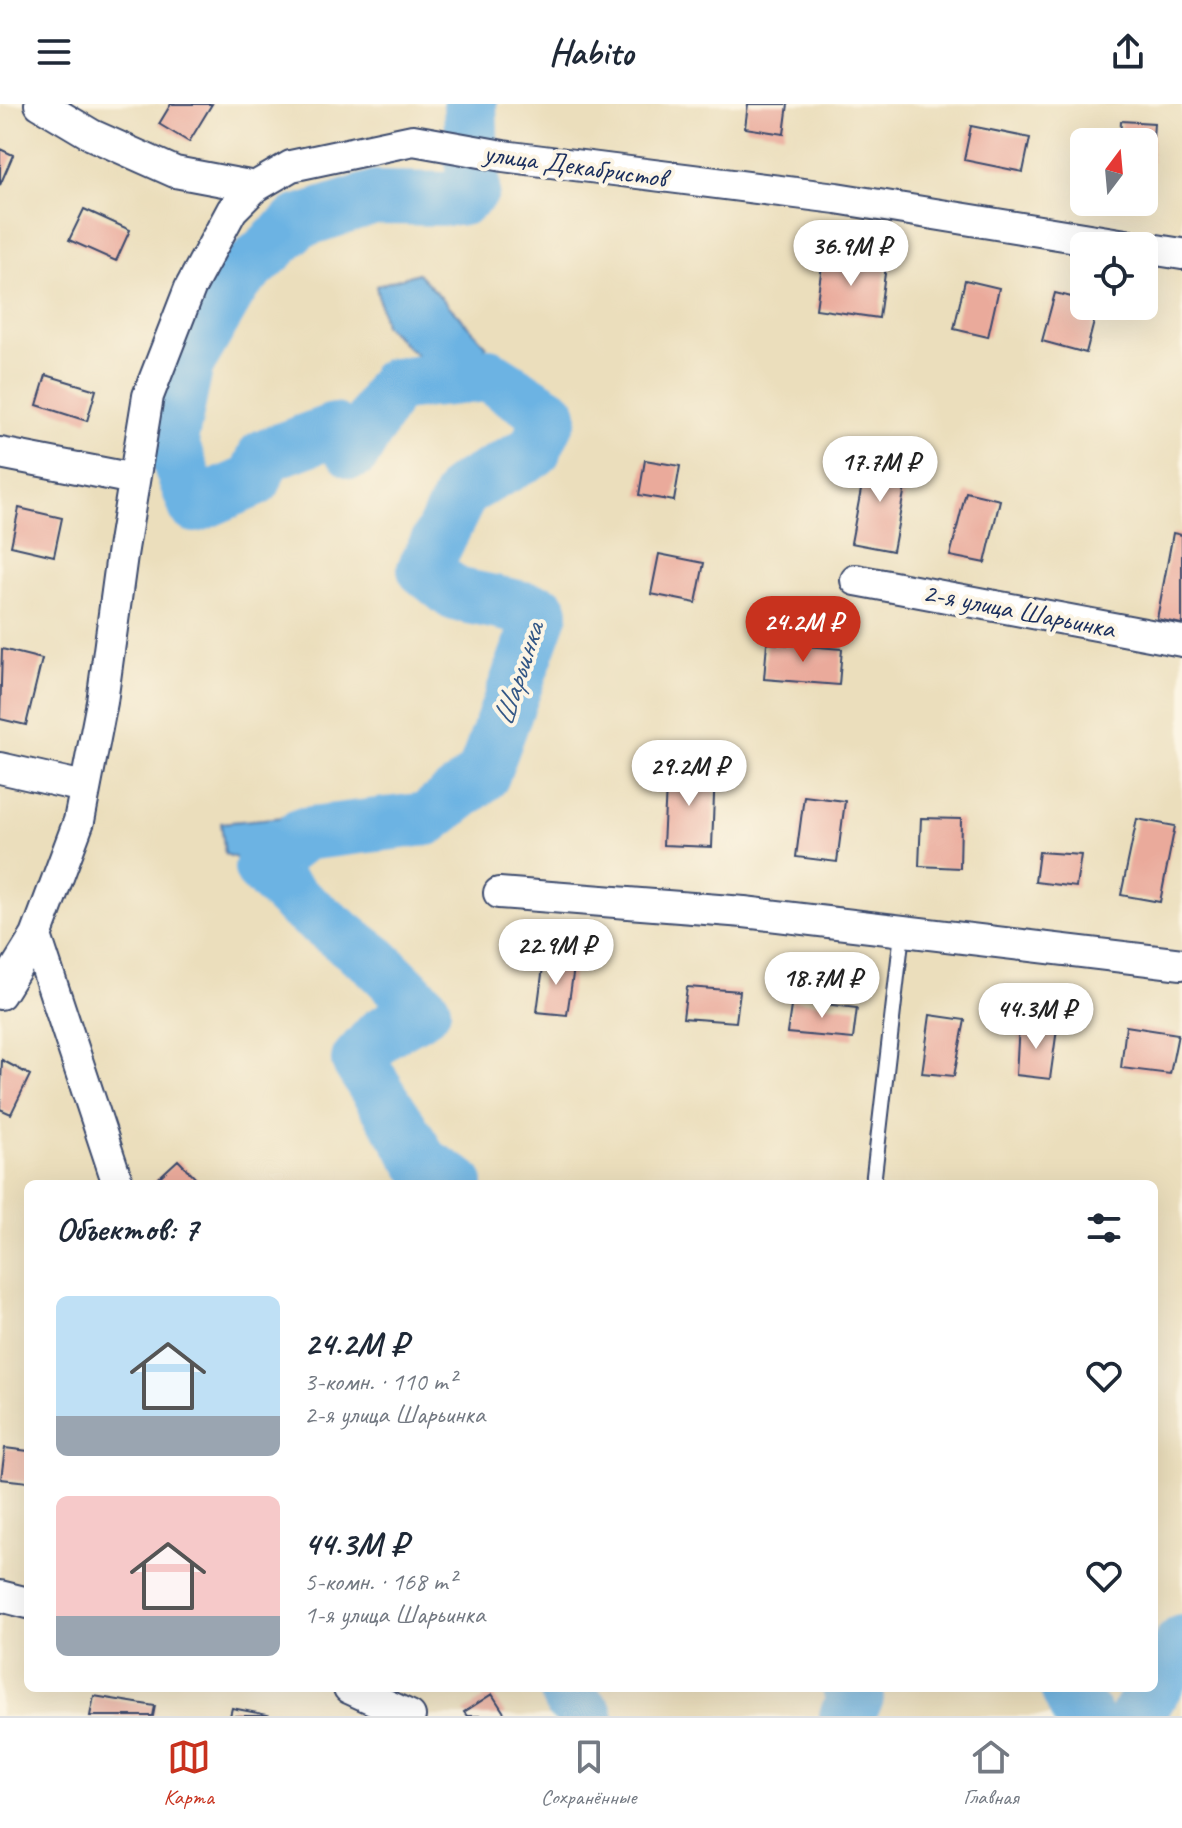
<!DOCTYPE html>
<html lang="ru">
<head>
<meta charset="utf-8">
<style>
  :root { --surface:#fff; --page:#f2f2f3; --text:#1f2937; --muted:#747a83; --line:#e0e1e3; --accent:#c8321e }
  body { margin:0; font-family:Caveat,sans-serif; background:var(--page); color:var(--text); height:100vh; display:flex; flex-direction:column; font-size:30px; white-space:nowrap }
  * { box-sizing:border-box; margin:0 }
  p { font-size:26px; color:var(--muted) }
  .icon { flex:none; width:44px; height:44px; fill:none; stroke:currentColor; stroke-width:2; stroke-linecap:round; stroke-linejoin:round }
  .map { position:relative; flex:1; overflow:hidden }
  .side { position:absolute; left:24px; top:1076px; width:1134px; height:512px; display:flex; flex-direction:column; background:var(--surface); border-radius:12px; box-shadow:0 8px 32px #0002 }
  .side>* { flex:none }
  .needle { width:52px; rotate:16deg }
  .controls { position:absolute; left:1070px; top:24px; display:grid; gap:16px }
  .controls a { display:grid; place-items:center; width:88px; height:88px; border-radius:12px; background:var(--surface); box-shadow:0 8px 32px #0002; font-size:40px }
  .price { position:absolute; translate:-50% -68px; padding:0 18px; border-radius:28px; background:#fff; color:#222; font-size:26px; line-height:52px; filter:drop-shadow(0 2px 4px #0008) }
  .price::after { content:''; position:absolute; left:50%; top:48px; width:24px; height:18px; margin-left:-12px; background:inherit; clip-path:polygon(0 0,100% 0,50% 100%) }
  .price.on { background:var(--accent); color:#fff }
  ul { padding:0; list-style:none }
  li { display:flex; align-items:center; gap:24px; height:200px; padding:0 32px }
  li span { display:grid; place-items:center; flex:none; width:224px; height:160px; border-radius:12px; color:#555 }
  li>.icon { margin-inline-start:auto }
  span .icon { width:96px; height:96px; fill:#fffc; stroke-width:1 }
  li b { font-size:34px }
  h2 { display:flex; justify-content:space-between; align-items:center; height:96px; padding:0 32px; font-size:34px }
  header { display:flex; justify-content:space-between; align-items:center; height:104px; padding:0 32px; background:var(--surface); font-size:36px; font-weight:700 }
  .dock { display:flex; justify-content:space-around; align-items:center; height:112px; border-top:2px solid var(--line); background:var(--surface); font-size:22px; color:var(--muted) }
  .dock a { display:grid; justify-items:center; gap:4px }
  .dock .on { color:var(--accent) }
  .map>svg:first-child { display:block }
  .water { fill:#6cb3e3; stroke:#4471a0; stroke-width:2 }
  .lines { fill:none; stroke-linecap:round; stroke-linejoin:round }
  .river { stroke:#6cb3e3; stroke-width:54 }
  .building { fill:#eaaa9b }
  .service-casing { stroke:#3a496c; stroke-width:18 }
  .minor-casing { stroke:#3a496c; stroke-width:34 }
  .service { stroke:#fff; stroke-width:14 }
  .minor { stroke:#fff; stroke-width:30 }
  .labels { text-anchor:middle; dominant-baseline:central; stroke-width:8; stroke-linejoin:round; paint-order:stroke }
  .street-label { font-size:28px; fill:#1b2f5e; stroke:#fcf5e5 }
  .water-label { font-size:30px; font-style:italic; fill:#335786; stroke:#fcf5e5 }
</style>
</head>
<body>
<header><svg class="icon" aria-label="menu" viewBox="0 0 24 24"><path d="M4 6h16M4 12h16M4 18h16"/></svg>Habito<svg class="icon" aria-label="share" viewBox="0 0 24 24"><path d="M12 15V3M7 8l5-5 5 5M5 13v7h14v-7"/></svg></header>
<div class="map">
<svg width="1182" height="1612" viewBox="0 0 1182 1612">
  <rect width="100%" height="100%" fill="#fcf5e5"/>
  <filter id="ink" filterUnits="userSpaceOnUse"><feTurbulence type="fractalNoise" baseFrequency=".0125" numOctaves="2"/><feDisplacementMap in="SourceGraphic" scale="16" xChannelSelector="R" yChannelSelector="G"/><feConvolveMatrix kernelMatrix="1 2 1 2 8 2 1 2 1" color-interpolation-filters="sRGB"/></filter>
  <filter id="wash" filterUnits="userSpaceOnUse"><feTurbulence type="fractalNoise" baseFrequency=".006" numOctaves="4" result="noise"/><feDisplacementMap in="SourceGraphic" scale="32" xChannelSelector="R" yChannelSelector="G"/><feGaussianBlur stdDeviation="1.8" result="paint"/><feColorMatrix in="noise" values="0 0 0 0 0 0 0 0 0 0 0 0 0 0 0 0 0 1.4 0 .05"/><feComposite in="paint" operator="in"/></filter>
  <g filter="url(#wash)">
    <rect width="100%" height="100%" fill="#ebdebc"/>
    <path class="water" d="M 418,169 L 487,242 L 447,280 L 384,221 L 376,182 Z
      M 283,713 L 301,754 L 279,769 L 225,750 L 221,719 Z"/>
    <g class="lines">
      <path class="river" d="M 457,1080 L 423,1059 L 358,956 L 381,930 L 424,905 L 375,857 L 298,799 L 261,764 L 303,730 L 427,715 L 483,671 L 542,508 L 455,490 L 424,465 L 463,386 L 534,347 L 551,311 L 488,271 L 393,281 L 354,348 L 334,326 L 264,352 L 255,376 L 195,402 L 171,337 L 187,260 L 235,177 L 298,118 L 374,94 L 462,95 L 473,85 L 470,0
        M 566,1584 L 568,1592 L 587,1612
        M 1067,1584 L 1078,1607 L 1086,1612
        M 846,1612 L 857,1593 L 849,1584
        M 1137,1612 L 1182,1538"/>
    </g>
    <g id="blocks">
      <path class="building" d="M 171,0 L 212,0 L 189,38 L 159,20 Z
        M 748,0 L 788,0 L 784,30 L 745,24 Z
        M 1121,17 L 1154,19 L 1150,81 L 1144,81 L 1144,38 L 1120,38 Z
        M 971,22 L 1030,34 L 1023,68 L 964,56 Z
        M 0,45 L 13,51 L 0,81 Z
        M 84,105 L 130,126 L 116,157 L 69,136 Z
        M 823,154 L 886,162 L 879,214 L 816,205 Z
        M 965,176 L 999,184 L 988,233 L 954,225 Z
        M 1055,189 L 1084,196 L 1084,202 L 1098,202 L 1086,249 L 1042,237 Z
        M 46,271 L 96,286 L 87,317 L 37,301 Z
        M 867,354 L 909,362 L 893,447 L 851,439 Z
        M 645,356 L 680,362 L 674,397 L 639,391 Z
        M 966,388 L 1000,396 L 985,459 L 950,452 Z
        M 19,404 L 62,414 L 54,452 L 11,442 Z
        M 1173,429 L 1182,431 L 1182,520 L 1157,515 Z
        M 659,450 L 704,459 L 696,499 L 651,490 Z
        M 767,539 L 842,545 L 839,581 L 764,575 Z
        M 2,545 L 42,555 L 26,621 L 0,615 Z
        M 667,664 L 715,666 L 712,743 L 663,741 Z
        M 804,692 L 845,697 L 837,758 L 796,753 Z
        M 921,714 L 961,715 L 960,764 L 919,762 Z
        M 1137,715 L 1175,722 L 1160,798 L 1121,791 Z
        M 1039,748 L 1081,751 L 1076,783 L 1035,778 Z
        M 544,855 L 575,857 L 567,911 L 537,908 Z
        M 687,883 L 740,887 L 736,918 L 683,914 Z
        M 792,896 L 857,904 L 853,935 L 787,929 Z
        M 930,911 L 965,916 L 954,972 L 922,969 Z
        M 1019,920 L 1057,925 L 1050,975 L 1016,971 Z
        M 1126,922 L 1178,930 L 1170,970 L 1121,964 Z
        M 2,956 L 30,971 L 11,1010 L 0,1005 Z
        M 178,1056 L 201,1080 L 152,1080 Z
        M 5,1344 L 28,1347 L 28,1378 L 1,1375 Z
        M 492,1590 L 506,1612 L 467,1612 L 464,1608 Z
        M 94,1592 L 155,1602 L 153,1612 L 90,1612 Z
        M 232,1604 L 268,1611 L 267,1612 L 230,1612 Z"/>
    </g>
  </g>
  <g filter="url(#ink)">
    <use href="#blocks" fill-opacity="0" stroke="#3a496c" stroke-width="2"/>
    <g class="lines">
      <defs>
        <path id="service" d="M 873,1080 L 902,829"/>
        <path id="minor" d="M 40,0 L 92,31 L 175,68 L 255,83 L 291,62 L 413,36 L 503,52 L 836,94 L 1132,142
          M 1144,144 L 1182,150
          M 0,349 L 134,375
          M 856,476 L 1182,537
          M 0,664 L 84,683
          M 499,789 L 744,808 L 1182,860
          M 36,832 L 118,1080
          M 0,890 L 36,832 L 79,717 L 102,598 L 122,451 L 148,292 L 190,184 L 232,106 L 255,83
          M 0,1492 L 28,1499
          M 349,1584 L 410,1612"/>
      </defs>
      <use href="#service" class="service-casing"/>
      <use href="#minor" class="minor-casing"/>
      <use href="#service" class="service"/>
      <use href="#minor" class="minor"/>
    </g>
  </g>
  <g class="labels">
    <g class="street-label">
      <text transform="translate(575 61) rotate(8)">улица Декабристов</text>
      <text transform="translate(1019 506) rotate(11)">2-я улица Шарьинка</text>
    </g>
    <g class="water-label">
      <text transform="translate(518 570) rotate(-72)">Шарьинка</text>
    </g>
  </g>
</svg>
<div class="controls">
<a><svg class="needle" viewBox="-14 -14 28 28"><path d="M0-13l5 13h-10z" fill="#e53935"/><path d="M0 13l5-13h-10z" fill="#747a83"/></svg></a>
<a><svg class="icon" aria-label="locate" viewBox="0 0 24 24"><circle cx="12" cy="12" r="6"/><path d="M12 2v4M12 18v4M2 12h4M18 12h4"/></svg></a>
</div>
<b class="price" style="left:851px;top:184px">36.9M ₽</b>
<b class="price" style="left:880px;top:400px">17.7M ₽</b>
<b class="price on" style="left:803px;top:560px">24.2M ₽</b>
<b class="price" style="left:689px;top:704px">29.2M ₽</b>
<b class="price" style="left:556px;top:883px">22.9M ₽</b>
<b class="price" style="left:822px;top:916px">18.7M ₽</b>
<b class="price" style="left:1036px;top:947px">44.3M ₽</b>
<section class="side">
<h2>Объектов: 7<svg class="icon" aria-label="filters" viewBox="0 0 24 24"><path d="M4 7h16M4 17h16"/><circle cx="9" cy="7" r="2"/><circle cx="15" cy="17" r="2"/></svg></h2>
<ul>
<li><span style="background:linear-gradient(#bfe0f5 75%,#9aa5b1 0)"><svg class="icon" aria-label="home" viewBox="0 0 24 24"><path d="M3 11l9-7 9 7M6 9v11h12V9"/></svg></span><div><b>24.2M ₽</b><p>3-комн. · 110 m²</p><p>2-я улица Шарьинка</p></div><svg class="icon" aria-label="heart" viewBox="0 0 24 24"><path d="M12 20l-8-8c-3-5 5-10 8-4 3-6 11-1 8 4z"/></svg></li>
<li><span style="background:linear-gradient(#f6c9c9 75%,#9aa5b1 0)"><svg class="icon" aria-label="home" viewBox="0 0 24 24"><path d="M3 11l9-7 9 7M6 9v11h12V9"/></svg></span><div><b>44.3M ₽</b><p>5-комн. · 168 m²</p><p>1-я улица Шарьинка</p></div><svg class="icon" aria-label="heart" viewBox="0 0 24 24"><path d="M12 20l-8-8c-3-5 5-10 8-4 3-6 11-1 8 4z"/></svg></li>
</ul>
</section>
</div>
<nav class="dock">
<a class="on"><svg class="icon" aria-label="map" viewBox="0 0 24 24"><path d="M3 6l6-2 6 2 6-2v14l-6 2-6-2-6 2zM9 4v14M15 6v14"/></svg>Карта</a>
<a><svg class="icon" aria-label="saved" viewBox="0 0 24 24"><path d="M7 4h10v16l-5-4-5 4z"/></svg>Сохранённые</a>
<a><svg class="icon" aria-label="home" viewBox="0 0 24 24"><path d="M3 11l9-7 9 7M6 9v11h12V9"/></svg>Главная</a>
</nav>
</body>
</html>
